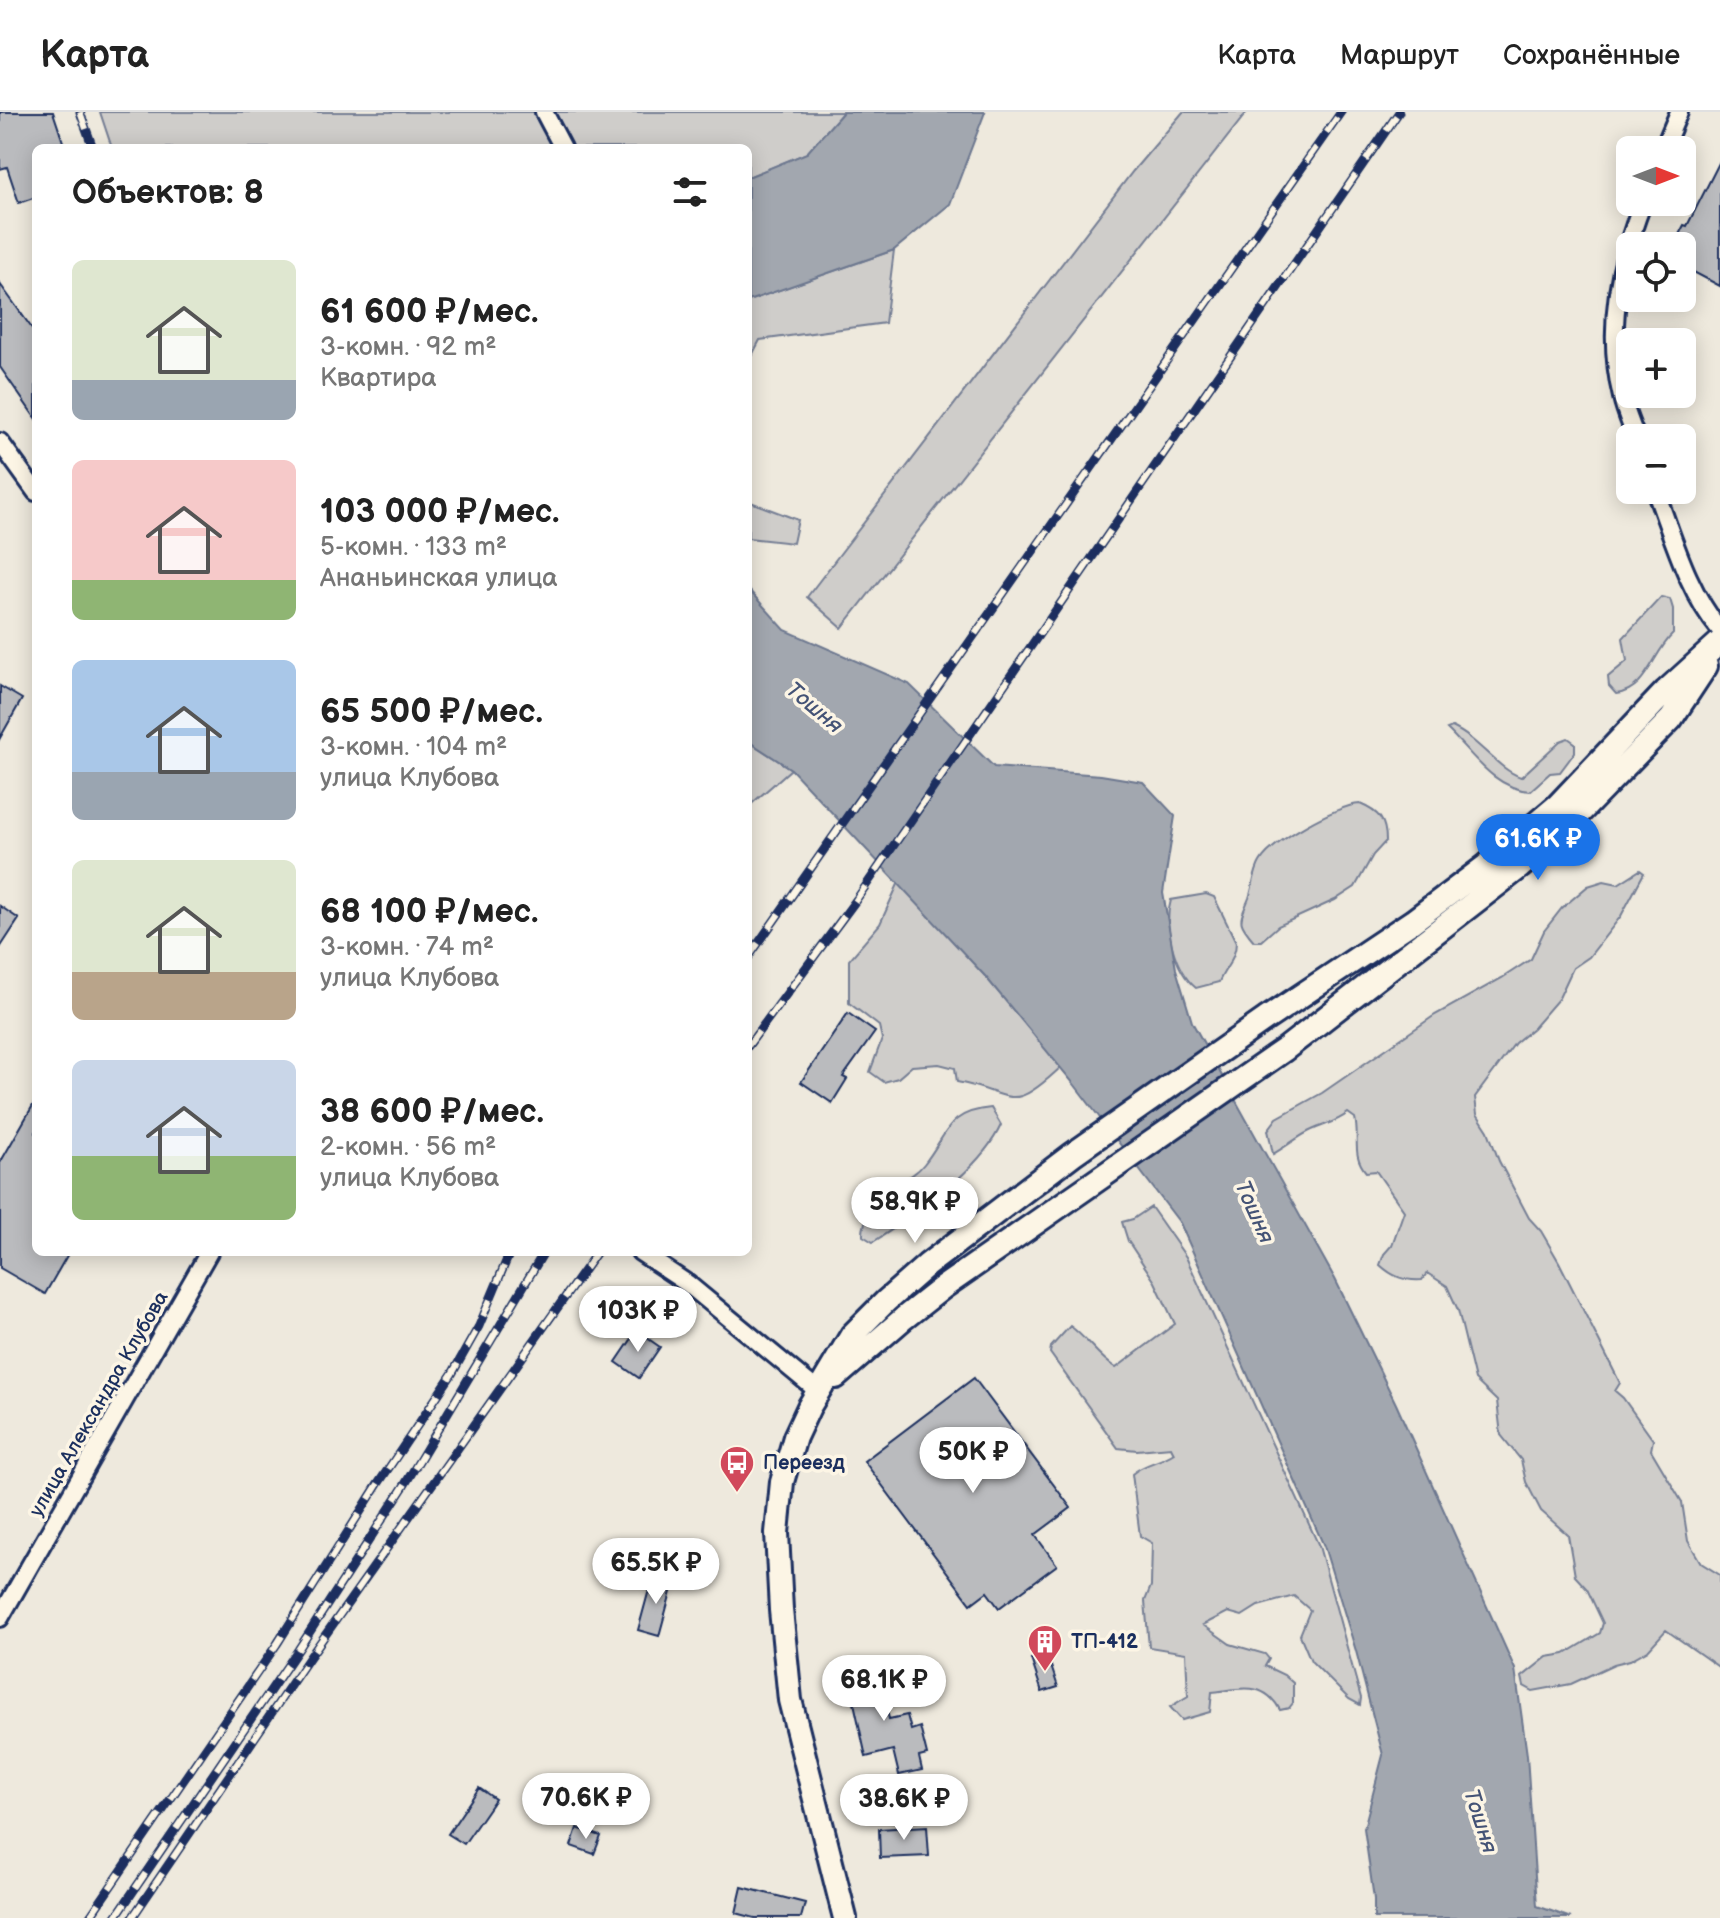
<!DOCTYPE html>
<html lang="ru">
<head>
<meta charset="utf-8">
<style>
  :root { --surface:#fff; --page:#f6f6f6; --text:#222; --muted:#767676; --line:#e0e0e0; --accent:#1a73e8 }
  body { margin:0; font-family:"Balsamiq Sans",sans-serif; background:var(--page); color:var(--text); height:100vh; display:flex; flex-direction:column; font-size:30px; white-space:nowrap }
  * { box-sizing:border-box; margin:0 }
  p { font-size:26px; color:var(--muted) }
  .icon { flex:none; width:44px; height:44px; fill:none; stroke:currentColor; stroke-width:2; stroke-linecap:round; stroke-linejoin:round }
  .map { position:relative; flex:1; overflow:hidden }
  .drawer { position:absolute; left:32px; top:32px; width:720px; height:1112px; display:flex; flex-direction:column; background:var(--surface); border-radius:12px; box-shadow:0 4px 20px #0003 }
  .drawer>* { flex:none }
  .needle { width:52px; rotate:90deg }
  .buttons { position:absolute; left:1616px; top:24px; display:grid; gap:16px }
  .buttons a { display:grid; place-items:center; width:80px; height:80px; border-radius:12px; background:var(--surface); box-shadow:0 4px 20px #0003; font-size:40px }
  .price { position:absolute; translate:-50% -68px; padding:0 18px; border-radius:28px; background:#fff; color:#222; font-size:26px; line-height:52px; filter:drop-shadow(0 2px 4px #0008) }
  .price::after { content:''; position:absolute; left:50%; top:48px; width:24px; height:18px; margin-left:-12px; background:inherit; clip-path:polygon(0 0,100% 0,50% 100%) }
  .price.current { background:var(--accent); color:#fff }
  ul { padding:0; list-style:none }
  li { display:flex; align-items:center; gap:24px; height:200px; padding:0 40px }
  li span { display:grid; place-items:center; flex:none; width:224px; height:160px; border-radius:12px; color:#555 }
  li>.icon { margin-inline-start:auto }
  span .icon { width:96px; height:96px; fill:#fffc; stroke-width:1 }
  li b { font-size:34px }
  h2 { display:flex; justify-content:space-between; align-items:center; height:96px; padding:0 40px; font-size:34px }
  header { display:flex; align-items:center; gap:48px; box-sizing:border-box; height:112px; padding:0 40px; background:var(--surface); border-bottom:2px solid var(--line) }
  header strong { font-size:38px }
  nav { display:flex; gap:44px; margin-inline-start:auto; font-size:28px }
  .map>svg:first-child { display:block }
  .green { fill:#cfcdca; stroke:#757e94; stroke-width:2 }
  .water { fill:#a2a7af; stroke:#6c778f; stroke-width:2 }
  .building { fill:#babbbe; stroke:#1b2f5e; stroke-width:2 }
  .lines { fill:none; stroke-linecap:round; stroke-linejoin:round }
  .minor-casing { stroke:#1b2f5e; stroke-width:22 }
  .secondary-casing { stroke:#1b2f5e; stroke-width:28 }
  .minor { stroke:#fcf5e5; stroke-width:16 }
  .secondary { stroke:#fcf5e5; stroke-width:22 }
  .rail-casing { stroke:#1b2f5e; stroke-width:9 }
  .rail { stroke:#fcf5e5; stroke-width:6; stroke-dasharray:18; stroke-linecap:butt }
  .labels { text-anchor:middle; dominant-baseline:central; stroke-width:7; stroke-linejoin:round; paint-order:stroke }
  .street-label { font-size:20px; fill:#1b2f5e; stroke:#fcf5e5 }
  .poi-label { font-size:20px; font-weight:bold; fill:#1b2f5e; stroke:#fcf5e5; text-anchor:start }
  .water-label { font-size:22px; font-style:italic; fill:#445376; stroke:#fcf5e5 }
</style>
</head>
<body>
<header>
<strong>Карта</strong>
<nav><a>Карта</a><a>Маршрут</a><a>Сохранённые</a></nav>
</header>
<div class="map">
<svg width="1720" height="1806" viewBox="0 0 1720 1806">
  <rect width="100%" height="100%" fill="#eee9dd"/>
  <filter id="ink" filterUnits="userSpaceOnUse"><feTurbulence type="fractalNoise" baseFrequency=".0125" numOctaves="2"/><feDisplacementMap in="SourceGraphic" scale="16" xChannelSelector="R" yChannelSelector="G"/><feConvolveMatrix kernelMatrix="1 2 1 2 8 2 1 2 1" color-interpolation-filters="sRGB"/></filter>
  <g filter="url(#ink)">
    <path class="green" d="M 100,0 L 843,0 L 807,41 L 748,65 L 748,36 L 112,36 Z
      M 1183,0 L 1247,0 L 842,516 L 807,485 L 1133,59 Z
      M 894,138 L 885,211 L 760,228 L 748,251 L 748,189 Z
      M 748,389 L 798,408 L 793,431 L 748,426 Z
      M 1661,485 L 1670,487 L 1673,497 L 1673,522 C 1652,542 1647,578 1616,582 L 1609,574 L 1608,565 L 1627,549 L 1623,526 Z
      M 1452,615 C 1479,627 1497,657 1521,665 L 1560,629 L 1568,626 L 1575,631 L 1575,640 L 1560,660 L 1550,661 L 1530,679 C 1494,677 1472,641 1447,617 Z
      M 748,629 L 791,657 L 748,695 Z
      M 1360,692 C 1379,700 1386,708 1386,729 L 1373,743 L 1355,775 L 1335,788 L 1278,814 L 1261,829 L 1254,829 C 1236,808 1240,809 1249,786 C 1253,775 1254,760 1260,750 C 1271,730 1337,693 1360,692 Z
      M 1640,758 L 1644,761 L 1621,804 L 1589,845 L 1573,856 L 1559,886 L 1533,916 L 1515,931 L 1475,985 L 1477,1002 L 1488,1019 L 1499,1049 L 1529,1106 L 1541,1119 L 1559,1150 L 1620,1271 L 1615,1279 L 1623,1286 L 1653,1328 L 1651,1338 L 1682,1390 L 1688,1429 L 1701,1451 L 1720,1463 L 1720,1556 L 1666,1518 L 1648,1538 L 1630,1548 L 1614,1552 L 1571,1572 L 1533,1579 L 1524,1574 L 1522,1565 L 1547,1545 L 1565,1542 L 1600,1521 L 1603,1511 L 1587,1477 L 1575,1464 L 1568,1423 L 1541,1399 L 1526,1370 L 1521,1348 L 1501,1323 L 1497,1289 L 1475,1268 L 1458,1198 L 1447,1174 L 1427,1161 L 1422,1168 C 1404,1169 1393,1165 1380,1153 L 1384,1142 L 1392,1133 L 1404,1099 L 1376,1059 L 1366,1060 C 1351,1043 1360,1026 1355,1006 L 1348,1001 C 1337,1010 1325,1012 1312,1018 C 1302,1022 1284,1036 1273,1042 L 1268,1018 L 1277,1006 L 1322,981 L 1435,903 L 1502,866 L 1531,847 L 1544,819 L 1562,796 L 1588,774 L 1604,769 L 1618,772 Z
      M 899,770 L 985,864 L 1061,955 C 1009,1004 1015,981 957,970 L 955,956 L 939,952 L 912,954 L 898,966 L 884,970 L 870,960 L 882,927 L 879,914 L 849,891 L 849,848 L 880,812 Z
      M 1206,782 L 1214,785 L 1216,789 L 1236,830 C 1236,847 1225,855 1219,870 L 1196,876 C 1174,858 1163,814 1171,788 Z
      M 991,996 L 1001,1013 C 981,1057 914,1104 873,1130 L 863,1124 C 862,1110 876,1084 888,1076 C 901,1068 914,1065 924,1052 C 948,1022 946,1000 991,996 Z
      M 1151,1095 L 1186,1145 L 1319,1434 L 1361,1586 L 1360,1593 L 1349,1587 L 1311,1549 L 1300,1523 L 1310,1498 L 1294,1484 L 1258,1494 L 1242,1504 L 1228,1500 L 1203,1513 L 1230,1532 L 1265,1542 L 1269,1547 L 1265,1554 L 1284,1563 L 1293,1571 L 1293,1591 L 1289,1596 L 1280,1598 C 1264,1568 1240,1577 1212,1580 L 1210,1600 L 1182,1608 L 1170,1595 L 1188,1584 L 1186,1541 L 1149,1535 L 1145,1489 L 1151,1474 L 1152,1431 L 1140,1424 L 1132,1362 C 1144,1351 1161,1350 1174,1341 L 1171,1335 L 1137,1338 L 1118,1336 L 1050,1241 L 1051,1235 L 1070,1214 C 1087,1226 1098,1245 1116,1256 L 1175,1212 L 1155,1170 L 1128,1129 L 1122,1110 L 1133,1107 Z"/>
    <path class="water" d="M 843,0 L 985,0 L 950,92 L 894,138 L 748,189 L 748,65 L 807,41 Z
      M 748,477 L 785,518 L 909,572 L 994,655 L 1101,663 L 1143,670 L 1175,704 L 1163,781 L 1176,857 L 1192,910 L 1335,1167 L 1396,1292 L 1515,1557 L 1527,1643 L 1537,1794 L 1571,1806 L 1374,1806 L 1374,1787 L 1364,1716 L 1383,1643 L 1356,1539 L 1324,1434 L 1180,1111 L 1074,972 L 985,864 L 791,657 L 748,629 Z"/>
    <path class="building" d="M 0,0 L 53,0 L 65,36 L 36,36 L 36,85 L 19,91 L 7,55 L 0,57 Z
      M 1720,49 L 1720,174 L 1682,154 L 1682,134 L 1673,134 L 1684,113 L 1687,114 Z
      M 0,172 L 36,222 L 36,307 L 0,255 Z
      M 0,574 L 22,587 L 0,626 Z
      M 0,794 L 19,807 L 0,836 Z
      M 848,901 L 875,920 L 843,965 L 847,967 L 832,991 L 801,970 Z
      M 36,988 L 36,1140 L 69,1140 L 45,1182 L 0,1156 L 0,1051 Z
      M 637,1219 L 660,1235 L 639,1266 L 616,1250 Z
      M 974,1266 L 1071,1396 L 1035,1423 L 1057,1453 L 999,1496 L 987,1480 L 971,1492 L 864,1349 Z
      M 653,1463 L 674,1469 L 659,1524 L 638,1518 Z
      M 1047,1542 L 1058,1575 L 1042,1580 L 1031,1547 Z
      M 876,1553 L 889,1607 L 907,1603 L 911,1618 L 920,1615 L 927,1643 L 919,1645 L 922,1658 L 899,1663 L 893,1638 L 866,1645 L 847,1559 Z
      M 479,1676 L 495,1687 L 464,1732 L 448,1722 Z
      M 927,1714 L 929,1744 L 880,1746 L 879,1717 Z
      M 577,1716 L 601,1724 L 594,1742 L 571,1734 Z
      M 742,1775 L 805,1791 L 801,1806 L 755,1806 L 736,1801 Z"/>
    <g class="lines">
      <defs>
        <path id="minor" d="M 544,0 L 563,36
          M 1663,38 L 1679,0
          M 1636,326 C 1631,312 1625,299 1622,285 C 1606,220 1619,151 1643,90
          M 0,330 L 36,380
          M 1655,378 C 1673,425 1687,478 1720,518
          M 640,1140 L 688,1172 L 819,1280
          M 0,1506 L 209,1140"/>
        <path id="secondary" d="M 836,1265 L 904,1206 L 942,1176 L 1284,938 L 1520,755 L 1562,719 L 1671,607 L 1706,554
          M 845,1806 L 790,1588 L 781,1498 L 777,1421 L 782,1370 L 795,1325 L 809,1295 L 852,1223 L 886,1189 L 927,1153 L 1073,1042 L 1266,907 L 1413,809 L 1486,754 L 1557,694 L 1666,579 L 1720,530"/>
      </defs>
      <use href="#minor" class="minor-casing"/>
      <use href="#secondary" class="secondary-casing"/>
      <use href="#minor" class="minor"/>
      <use href="#secondary" class="secondary"/>
      <defs>
        <path id="rail" d="M 80,0 L 93,36
          M 748,846 L 1341,0
          M 748,934 L 856,788 L 1399,0
          M 89,1806 L 277,1532 L 378,1372 L 452,1262 L 479,1214 L 510,1140
          M 115,1806 L 298,1538 L 404,1374 L 544,1140
          M 132,1806 L 309,1546 L 597,1140"/>
      </defs>
      <use href="#rail" class="rail-casing"/>
      <use href="#rail" class="rail"/>
    </g>
  </g>
  <defs>
    <symbol id="bus-pin" viewBox="-11 -11 22 30"><path d="M0 17L-7.5 6A9.5 9.5 0 1 1 7.5 6Z" fill="#d1495b" stroke="#fcf5e5"/><path d="M-5-6H5V4H4V6H2V4H-2V6H-4V4H-5ZM-3.5-4V0h7V-4ZM-3.5 1.2v1.5H-2V1.2ZM2 1.2v1.5H3.5V1.2Z" fill="#fff"/></symbol>
    <symbol id="building-pin" viewBox="-11 -11 22 30"><path d="M0 17L-7.5 6A9.5 9.5 0 1 1 7.5 6Z" fill="#d1495b" stroke="#fcf5e5"/><path d="M-4-6H4V6H1V3H-1V6H-4ZM-2.5-4.3h1.7v1.8h-1.7ZM.8-4.3h1.7v1.8H.8ZM-2.5-1h1.7V.8h-1.7ZM.8-1h1.7V.8H.8Z" fill="#fff"/></symbol>
  </defs>
  <g fill-rule="evenodd">
    <use href="#bus-pin" x="717" y="1331" width="40" height="54"/>
    <use href="#building-pin" x="1025" y="1510" width="40" height="54"/>
  </g>
  <g class="labels">
    <g class="street-label">
      <text transform="translate(99 1292) rotate(-60)">улица Александра Клубова</text>
    </g>
    <g class="poi-label">
      <text x="763" y="1351">Переезд</text>
      <text x="1071" y="1530">ТП-412</text>
    </g>
    <g class="water-label">
      <text transform="translate(814 596) rotate(40)">Тошня</text>
      <text transform="translate(1254 1100) rotate(66)">Тошня</text>
      <text transform="translate(1480 1709) rotate(72)">Тошня</text>
    </g>
  </g>
</svg>
<div class="buttons">
<a><svg class="needle" viewBox="-14 -14 28 28"><path d="M0-13l5 13h-10z" fill="#e53935"/><path d="M0 13l5-13h-10z" fill="#767676"/></svg></a>
<a><svg class="icon" aria-label="locate" viewBox="0 0 24 24"><circle cx="12" cy="12" r="6"/><path d="M12 2v4M12 18v4M2 12h4M18 12h4"/></svg></a>
<a>+</a>
<a>−</a>
</div>
<b class="price current" style="left:1538px;top:770px">61.6K ₽</b>
<b class="price" style="left:915px;top:1133px">58.9K ₽</b>
<b class="price" style="left:638px;top:1242px">103K ₽</b>
<b class="price" style="left:973px;top:1383px">50K ₽</b>
<b class="price" style="left:656px;top:1494px">65.5K ₽</b>
<b class="price" style="left:884px;top:1611px">68.1K ₽</b>
<b class="price" style="left:586px;top:1729px">70.6K ₽</b>
<b class="price" style="left:904px;top:1730px">38.6K ₽</b>
<section class="drawer">
<h2>Объектов: 8<svg class="icon" aria-label="filters" viewBox="0 0 24 24"><path d="M4 7h16M4 17h16"/><circle cx="9" cy="7" r="2"/><circle cx="15" cy="17" r="2"/></svg></h2>
<ul>
<li><span style="background:linear-gradient(#dfe7d0 75%,#9aa5b1 0)"><svg class="icon" aria-label="home" viewBox="0 0 24 24"><path d="M3 11l9-7 9 7M6 9v11h12V9"/></svg></span><div><b>61 600 ₽/мес.</b><p>3-комн. · 92 m²</p><p>Квартира</p></div></li>
<li><span style="background:linear-gradient(#f6c9c9 75%,#8fb573 0)"><svg class="icon" aria-label="home" viewBox="0 0 24 24"><path d="M3 11l9-7 9 7M6 9v11h12V9"/></svg></span><div><b>103 000 ₽/мес.</b><p>5-комн. · 133 m²</p><p>Ананьинская улица</p></div></li>
<li><span style="background:linear-gradient(#a9c7e8 70%,#9aa5b1 0)"><svg class="icon" aria-label="home" viewBox="0 0 24 24"><path d="M3 11l9-7 9 7M6 9v11h12V9"/></svg></span><div><b>65 500 ₽/мес.</b><p>3-комн. · 104 m²</p><p>улица Клубова</p></div></li>
<li><span style="background:linear-gradient(#dfe7d0 70%,#b9a48a 0)"><svg class="icon" aria-label="home" viewBox="0 0 24 24"><path d="M3 11l9-7 9 7M6 9v11h12V9"/></svg></span><div><b>68 100 ₽/мес.</b><p>3-комн. · 74 m²</p><p>улица Клубова</p></div></li>
<li><span style="background:linear-gradient(#c9d6e8 60%,#8fb573 0)"><svg class="icon" aria-label="home" viewBox="0 0 24 24"><path d="M3 11l9-7 9 7M6 9v11h12V9"/></svg></span><div><b>38 600 ₽/мес.</b><p>2-комн. · 56 m²</p><p>улица Клубова</p></div></li>
</ul>
</section>
</div>
</body>
</html>
